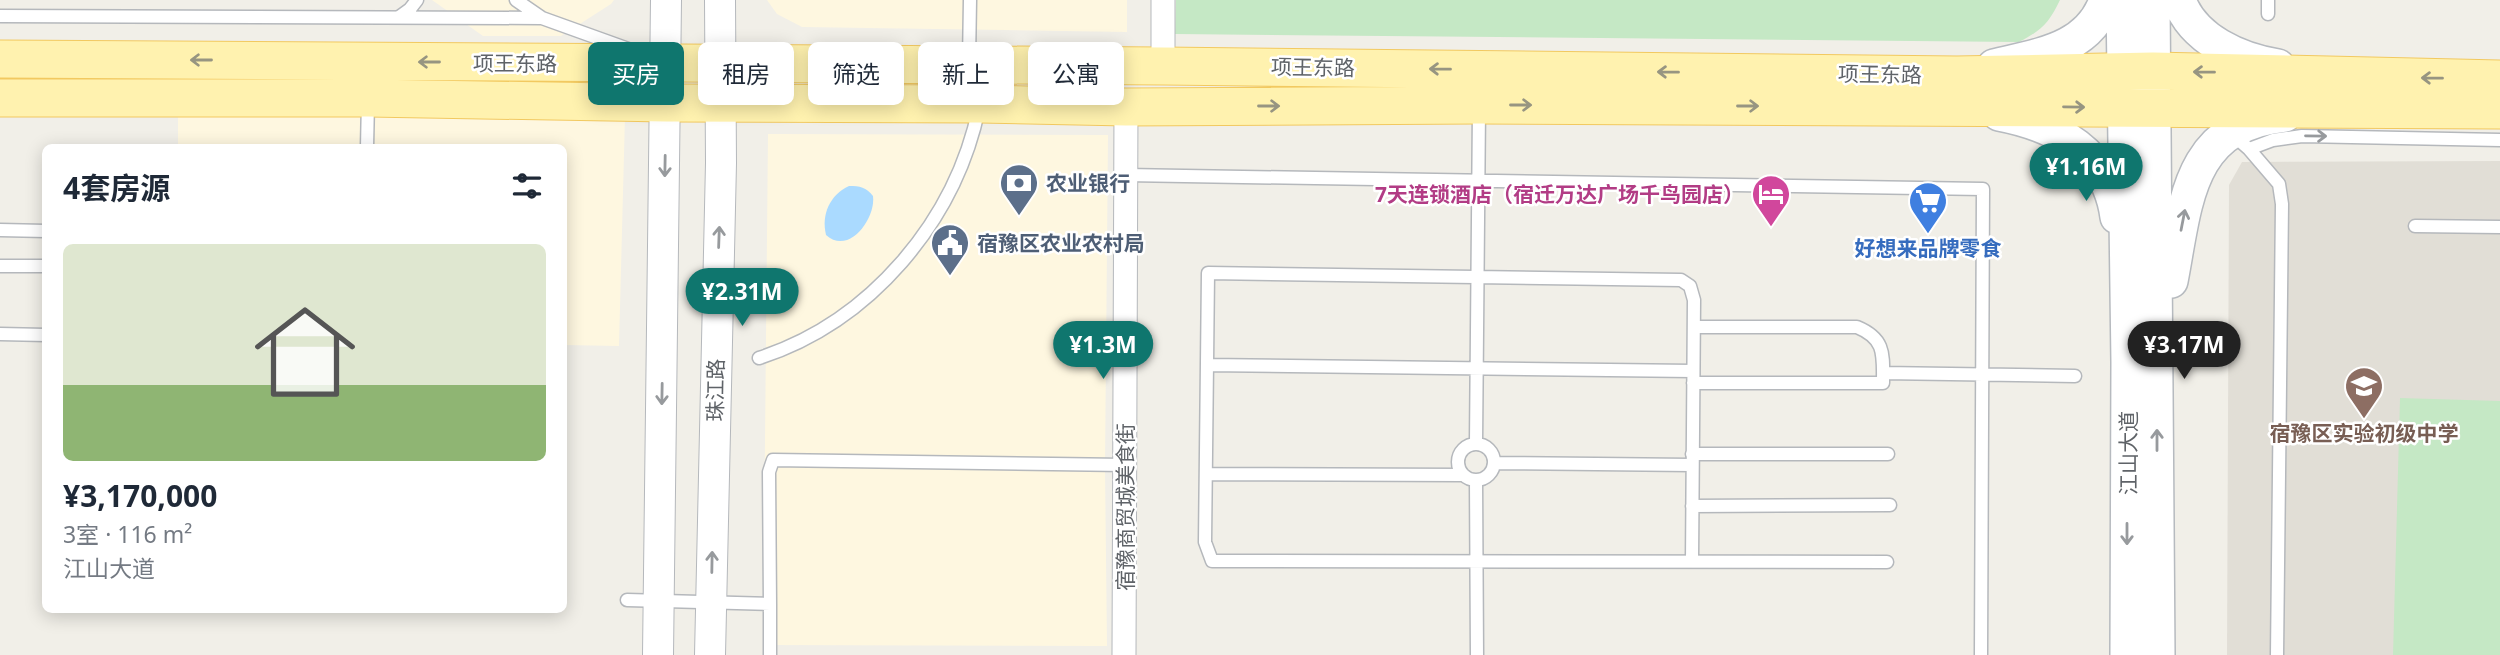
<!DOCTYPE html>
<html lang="zh">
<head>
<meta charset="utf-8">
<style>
  :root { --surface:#fff; --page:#f2f2f3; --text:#1f2937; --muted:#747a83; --accent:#0f766e }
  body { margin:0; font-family:"Noto Sans","Noto Sans SC",sans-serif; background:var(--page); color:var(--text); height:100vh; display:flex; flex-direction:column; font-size:26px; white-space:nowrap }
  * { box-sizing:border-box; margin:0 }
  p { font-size:23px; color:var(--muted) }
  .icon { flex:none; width:38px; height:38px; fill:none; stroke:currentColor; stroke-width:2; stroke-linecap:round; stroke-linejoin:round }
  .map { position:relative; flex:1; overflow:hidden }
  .panel { position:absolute; left:42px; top:144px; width:525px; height:469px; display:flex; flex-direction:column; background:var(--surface); border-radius:10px; box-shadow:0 4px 18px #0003 }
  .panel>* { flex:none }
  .top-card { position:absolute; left:588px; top:42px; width:665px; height:63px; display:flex; gap:14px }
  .price { position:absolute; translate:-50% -60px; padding:0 16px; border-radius:24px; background:var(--accent); color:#fff; font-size:23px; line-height:46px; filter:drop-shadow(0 2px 4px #0008) }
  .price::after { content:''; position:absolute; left:50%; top:42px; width:21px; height:16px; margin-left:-10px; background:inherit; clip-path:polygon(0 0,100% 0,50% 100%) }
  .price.on { background:#222; color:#fff }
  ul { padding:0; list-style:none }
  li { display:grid; align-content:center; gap:14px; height:371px; padding:0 21px }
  li span { display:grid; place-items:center; height:217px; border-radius:10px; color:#555 }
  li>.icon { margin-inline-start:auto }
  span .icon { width:126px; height:126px; fill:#fffc; stroke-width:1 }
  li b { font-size:30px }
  h2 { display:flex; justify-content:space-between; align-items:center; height:84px; padding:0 21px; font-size:30px }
  .tag { padding:0 24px; border-radius:10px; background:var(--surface); box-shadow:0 4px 18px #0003; font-size:24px; line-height:63px }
  .tag.on { background:var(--accent); color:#fff }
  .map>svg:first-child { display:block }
  .commercial { fill:#fef7e0 }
  .education { fill:#e1ded6 }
  .green { fill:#c5e8c5 }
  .water { fill:#aadaff }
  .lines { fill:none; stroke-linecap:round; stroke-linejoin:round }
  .service-casing { stroke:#b5b8bc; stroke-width:15 }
  .minor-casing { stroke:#b5b8bc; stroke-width:25 }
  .tertiary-casing { stroke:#b5b8bc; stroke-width:32 }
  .secondary-casing { stroke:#b6babf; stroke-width:36 }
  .primary-casing { stroke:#f2c960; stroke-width:39 }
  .service { stroke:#fff; stroke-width:12 }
  .minor { stroke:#fff; stroke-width:23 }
  .tertiary { stroke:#fff; stroke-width:30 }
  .secondary { stroke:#fff; stroke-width:33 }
  .primary { stroke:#fff2af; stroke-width:37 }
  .oneway { stroke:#979581 }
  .oneway2 { stroke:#979a9d }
  .labels { text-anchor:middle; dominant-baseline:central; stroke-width:5; stroke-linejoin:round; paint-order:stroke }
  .street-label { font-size:21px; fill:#5f6368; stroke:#fff }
  .service-label { font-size:21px; font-weight:bold; fill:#4e5e75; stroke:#fff; text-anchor:start }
  .hotel-label { font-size:21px; font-weight:bold; fill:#b23c85; stroke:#fff; text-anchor:end }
  .shop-label { font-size:21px; font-weight:bold; fill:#366cbe; stroke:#fff }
  .education-label { font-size:21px; font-weight:bold; fill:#785e54; stroke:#fff }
</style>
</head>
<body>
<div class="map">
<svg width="2500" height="655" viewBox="0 0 2500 655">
  <rect width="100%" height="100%" fill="#f1efe8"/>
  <path class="commercial" d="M 432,0 L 614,0 L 611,4 L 561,36 L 483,36 Z
    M 767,0 L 1127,0 L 1127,32 L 802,27 L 777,14 Z
    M 178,116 L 625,116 L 619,346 L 564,345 L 564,147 L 178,147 Z
    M 768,134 L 1108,135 L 1105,467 L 1107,646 L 763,645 Z"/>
  <path class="education" d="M 2500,161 L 2500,655 L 2227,655 L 2229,185 L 2242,162 Z"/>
  <path class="green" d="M 1176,0 L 2060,0 C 2049,23 2042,30 2019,42 L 1175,34 Z
    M 2400,398 L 2500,401 L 2500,655 L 2393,655 Z"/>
  <path class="water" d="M 849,186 C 860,186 866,187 873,196 C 876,218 849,256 826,235 C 821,214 830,195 849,186 Z"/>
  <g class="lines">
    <defs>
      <path id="service" d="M 516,0 L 542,18 L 631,50
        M 2268,0 L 2268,14
        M 0,16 L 542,18
        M 399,17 L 410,9 L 417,0
        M 969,61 L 970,0
        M 2233,135 L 2249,149 L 2279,184 L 2282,204 L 2277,655
        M 367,147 L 368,101
        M 2249,149 L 2273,140 L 2302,136 L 2500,140
        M 1126,175 L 1983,189 L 1981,655
        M 2415,226 L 2500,227
        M 0,230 L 46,231
        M 0,266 L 46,266
        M 0,334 L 46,335
        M 759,358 C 870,322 955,222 979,108
        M 1207,365 L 1693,371
        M 1883,373 L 2075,376
        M 1693,383 L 1883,383 C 1883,355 1886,339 1857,327 L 1694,327
        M 1476,443 L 1479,108
        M1458 462a18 18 0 1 1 36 0a18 18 0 1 1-36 0Z
        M 1692,454 L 1888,454
        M 1495,463 L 1692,465
        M 1206,474 L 1463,475
        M 1476,480 L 1477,655
        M 1692,506 L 1890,505
        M 1692,561 L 1694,300 L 1690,286 L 1681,280 L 1208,273 L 1205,542 L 1212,561 L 1887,562
        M 627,600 L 770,604 L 769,472 L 773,460 L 1125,465
        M 770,655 L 770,604"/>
      <path id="minor" d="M 1163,66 L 1163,0
        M 1124,655 L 1126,107"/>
      <path id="tertiary" d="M 658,655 L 666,0
        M 710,655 L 721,163 L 720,0"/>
      <path id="secondary" d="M 2123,0 L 2128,362 L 2127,655
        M 2153,0 L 2158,655
        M 2179,0 C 2193,40 2240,60 2278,66
        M 1994,66 C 2038,55 2089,50 2106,0
        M 1999,114 C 2057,125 2109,154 2117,217
        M 2171,281 C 2186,203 2187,125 2285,115"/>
      <path id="primary" d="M 0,59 L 1163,66 L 1957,75 L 2153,71 L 2500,79
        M 0,98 L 368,98 L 666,103 L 980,104 L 1126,107 L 1479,105 L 2500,110"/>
    </defs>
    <use href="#service" class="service-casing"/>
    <use href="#minor" class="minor-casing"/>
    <use href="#tertiary" class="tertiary-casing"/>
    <use href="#secondary" class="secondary-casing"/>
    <use href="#primary" class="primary-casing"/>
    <use href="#service" class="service"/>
    <use href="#minor" class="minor"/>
    <use href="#tertiary" class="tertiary"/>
    <use href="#secondary" class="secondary"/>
    <use href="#primary" class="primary"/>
  </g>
  <defs><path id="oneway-shaft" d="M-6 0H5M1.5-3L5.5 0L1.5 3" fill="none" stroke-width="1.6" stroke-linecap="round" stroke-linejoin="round" transform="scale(1.75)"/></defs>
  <g class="oneway">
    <use href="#oneway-shaft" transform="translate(201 60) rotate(-180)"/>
    <use href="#oneway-shaft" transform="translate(429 62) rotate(-180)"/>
    <use href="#oneway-shaft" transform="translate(1440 69) rotate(-179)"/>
    <use href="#oneway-shaft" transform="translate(1668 72) rotate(-179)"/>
    <use href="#oneway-shaft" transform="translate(2204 72) rotate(-179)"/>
    <use href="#oneway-shaft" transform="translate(2432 78) rotate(-179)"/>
    <use href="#oneway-shaft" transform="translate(1521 105)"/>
    <use href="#oneway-shaft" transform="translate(1269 106)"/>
    <use href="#oneway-shaft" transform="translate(1748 106)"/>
    <use href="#oneway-shaft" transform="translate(2074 107) rotate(1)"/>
  </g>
  <g class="oneway2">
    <use href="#oneway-shaft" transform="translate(2316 136) rotate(1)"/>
    <use href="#oneway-shaft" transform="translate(665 166) rotate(91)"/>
    <use href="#oneway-shaft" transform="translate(2183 220) rotate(-79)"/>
    <use href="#oneway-shaft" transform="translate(719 237) rotate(-88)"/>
    <use href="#oneway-shaft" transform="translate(662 394) rotate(91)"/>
    <use href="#oneway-shaft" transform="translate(2157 440) rotate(-90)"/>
    <use href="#oneway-shaft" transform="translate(2127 534) rotate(90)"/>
    <use href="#oneway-shaft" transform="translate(712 562) rotate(-89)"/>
  </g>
  <defs>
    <symbol id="bank-pin" viewBox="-11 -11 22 30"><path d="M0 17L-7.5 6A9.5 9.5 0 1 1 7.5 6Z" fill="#5c6f8a" stroke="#fff"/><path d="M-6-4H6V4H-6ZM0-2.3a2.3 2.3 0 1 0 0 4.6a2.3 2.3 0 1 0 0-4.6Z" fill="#fff"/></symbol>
    <symbol id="hotel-pin" viewBox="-11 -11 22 30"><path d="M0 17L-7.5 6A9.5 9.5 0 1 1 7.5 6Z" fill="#d1479c" stroke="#fff"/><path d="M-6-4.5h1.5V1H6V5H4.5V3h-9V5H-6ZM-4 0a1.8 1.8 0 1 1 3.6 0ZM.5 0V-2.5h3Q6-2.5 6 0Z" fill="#fff"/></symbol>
    <symbol id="supermarket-pin" viewBox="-11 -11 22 30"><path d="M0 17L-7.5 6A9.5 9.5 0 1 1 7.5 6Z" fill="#3f7fe0" stroke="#fff"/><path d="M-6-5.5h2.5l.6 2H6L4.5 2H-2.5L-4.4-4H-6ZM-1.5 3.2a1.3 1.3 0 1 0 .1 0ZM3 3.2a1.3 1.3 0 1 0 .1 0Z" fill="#fff"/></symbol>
    <symbol id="civic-pin" viewBox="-11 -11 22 30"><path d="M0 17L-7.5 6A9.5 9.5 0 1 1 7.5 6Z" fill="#5c6f8a" stroke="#fff"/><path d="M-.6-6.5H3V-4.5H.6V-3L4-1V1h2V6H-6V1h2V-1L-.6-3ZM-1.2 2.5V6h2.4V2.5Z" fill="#fff"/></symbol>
    <symbol id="school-pin" viewBox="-11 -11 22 30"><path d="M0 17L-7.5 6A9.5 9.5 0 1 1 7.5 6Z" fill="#8d6e63" stroke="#fff"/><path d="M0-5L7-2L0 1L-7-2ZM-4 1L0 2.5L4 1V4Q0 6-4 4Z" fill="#fff"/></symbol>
  </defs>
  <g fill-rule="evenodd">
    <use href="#bank-pin" x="997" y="161" width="44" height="60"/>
    <use href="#hotel-pin" x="1749" y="172" width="44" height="60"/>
    <use href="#supermarket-pin" x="1906" y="179" width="44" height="60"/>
    <use href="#civic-pin" x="928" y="221" width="44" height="60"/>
    <use href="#school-pin" x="2342" y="364" width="44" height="60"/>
  </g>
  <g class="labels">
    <g class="street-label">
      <text x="515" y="63">项王东路</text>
      <text transform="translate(1313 67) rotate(1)">项王东路</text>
      <text transform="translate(1880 74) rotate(1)">项王东路</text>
      <text transform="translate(715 390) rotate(-89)">珠江路</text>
      <text transform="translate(2128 453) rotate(-90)">江山大道</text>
      <text transform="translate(1125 507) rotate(-90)">宿豫商贸城美食街</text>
    </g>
    <g class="service-label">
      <text x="1046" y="183">农业银行</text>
      <text x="977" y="243">宿豫区农业农村局</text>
    </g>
    <g class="hotel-label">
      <text x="1744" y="194">7天连锁酒店（宿迁万达广场千鸟园店）</text>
    </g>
    <g class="shop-label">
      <text x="1928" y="248">好想来品牌零食</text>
    </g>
    <g class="education-label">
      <text x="2364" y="433">宿豫区实验初级中学</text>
    </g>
  </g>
</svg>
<b class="price" style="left:2086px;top:203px">¥1.16M</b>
<b class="price" style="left:742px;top:328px">¥2.31M</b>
<b class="price" style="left:1103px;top:381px">¥1.3M</b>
<b class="price on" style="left:2184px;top:381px">¥3.17M</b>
<div class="top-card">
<a class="tag on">买房</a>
<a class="tag">租房</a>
<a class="tag">筛选</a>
<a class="tag">新上</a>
<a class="tag">公寓</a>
</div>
<section class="panel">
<h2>4套房源<svg class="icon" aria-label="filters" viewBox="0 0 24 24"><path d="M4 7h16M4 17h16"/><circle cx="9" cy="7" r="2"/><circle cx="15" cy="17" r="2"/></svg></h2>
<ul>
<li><span style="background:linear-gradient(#dfe7d0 65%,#8fb573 0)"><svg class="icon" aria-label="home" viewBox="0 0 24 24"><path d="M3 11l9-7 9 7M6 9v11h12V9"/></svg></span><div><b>¥3,170,000</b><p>3室 · 116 m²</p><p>江山大道</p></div></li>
</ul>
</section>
</div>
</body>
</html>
